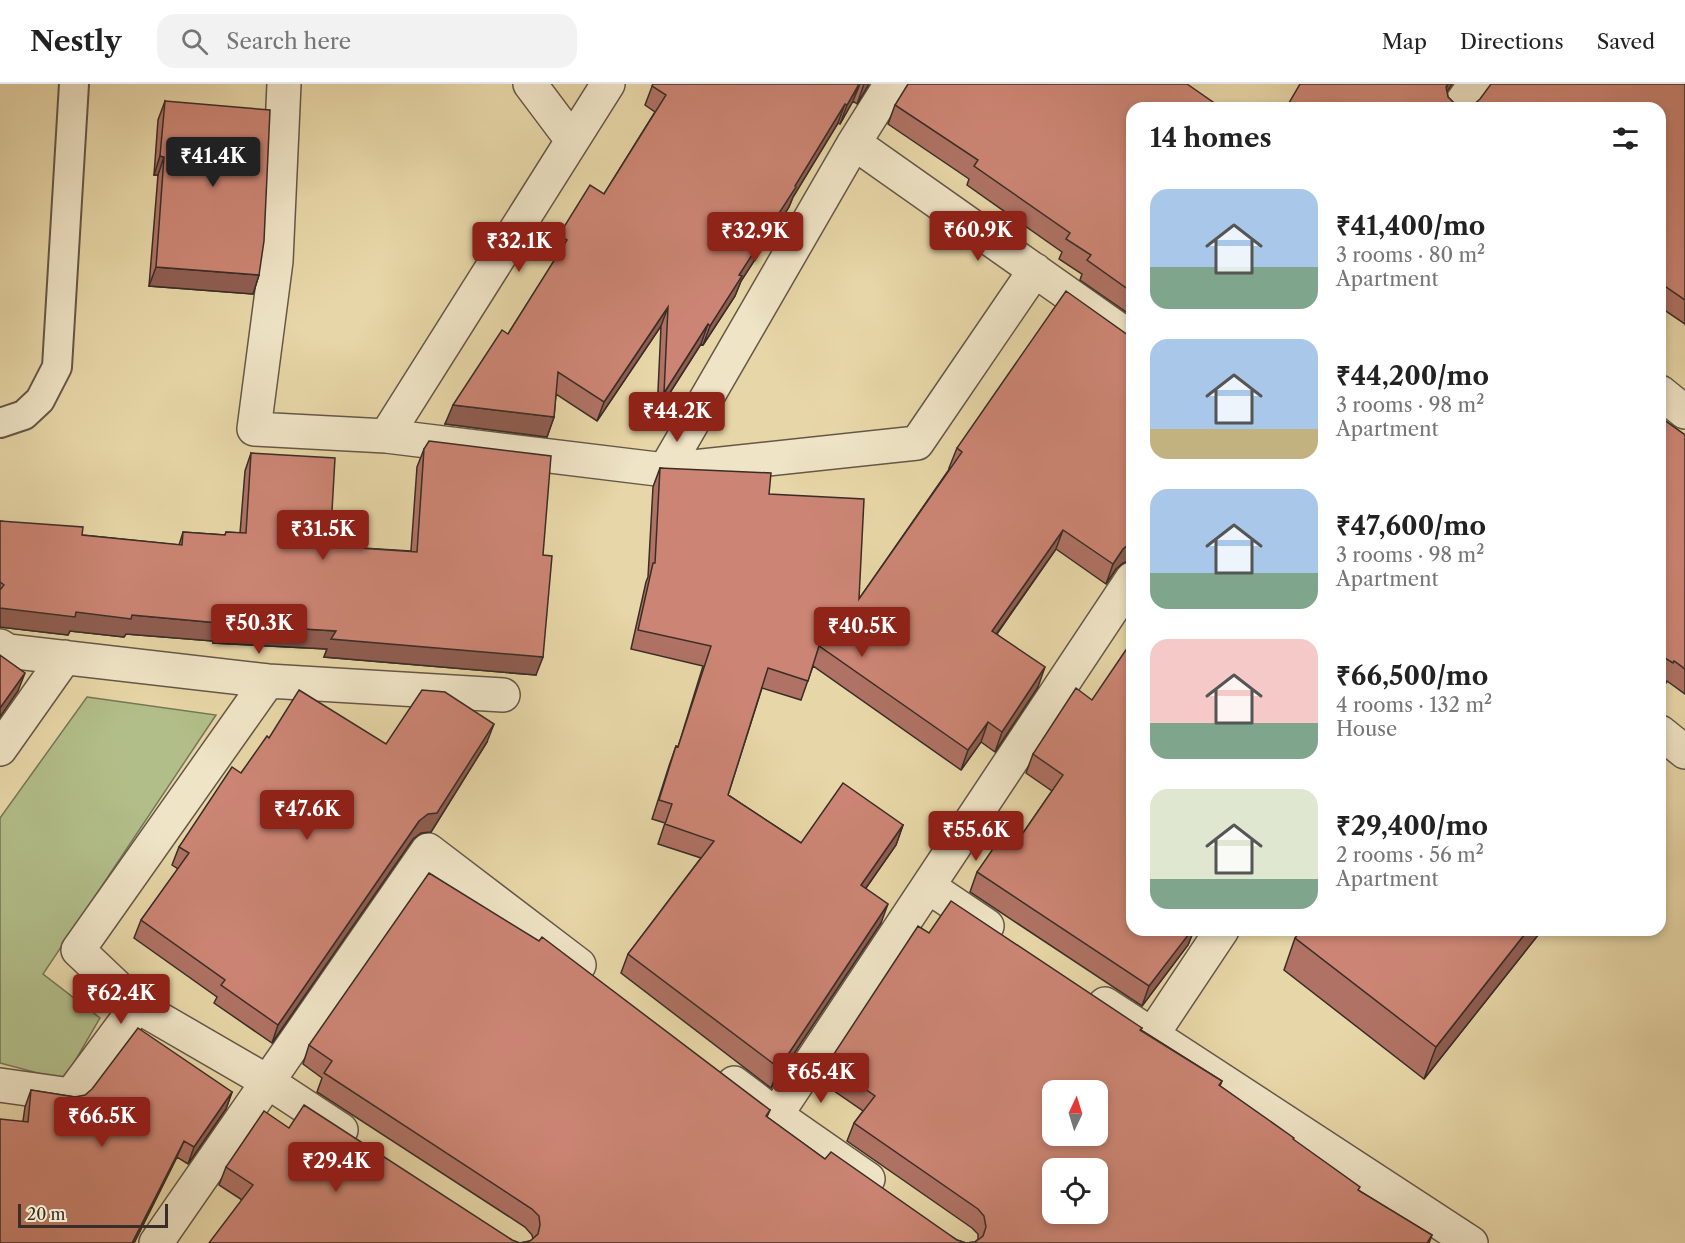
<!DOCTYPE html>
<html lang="en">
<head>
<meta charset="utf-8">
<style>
  :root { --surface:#fff; --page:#f2f2f2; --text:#222; --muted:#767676; --line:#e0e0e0; --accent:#8f2418 }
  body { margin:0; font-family:"Libre Caslon Text",serif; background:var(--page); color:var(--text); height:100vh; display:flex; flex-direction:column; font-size:22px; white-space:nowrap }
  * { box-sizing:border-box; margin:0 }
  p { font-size:20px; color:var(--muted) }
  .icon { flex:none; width:33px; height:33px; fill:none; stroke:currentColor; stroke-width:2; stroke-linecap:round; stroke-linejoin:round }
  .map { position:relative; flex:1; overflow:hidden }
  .drawer { position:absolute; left:1126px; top:18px; width:540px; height:834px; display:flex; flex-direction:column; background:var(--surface); border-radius:18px; box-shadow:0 3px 9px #0003 }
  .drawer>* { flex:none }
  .needle { width:39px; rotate:4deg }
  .fabs { position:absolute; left:1042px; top:996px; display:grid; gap:12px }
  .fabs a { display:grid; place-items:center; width:66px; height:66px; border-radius:12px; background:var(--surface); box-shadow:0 3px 9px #0003; font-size:30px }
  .scale { position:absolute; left:18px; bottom:15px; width:150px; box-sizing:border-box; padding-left:6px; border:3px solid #3a2d27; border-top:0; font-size:16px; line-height:21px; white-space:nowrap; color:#3a2d27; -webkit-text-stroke:4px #efe4c6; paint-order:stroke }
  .price { position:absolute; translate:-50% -51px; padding:0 14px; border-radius:6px; background:var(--accent); color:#fff; font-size:20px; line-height:39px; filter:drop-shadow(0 2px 3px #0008) }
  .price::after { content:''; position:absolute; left:50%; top:36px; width:18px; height:14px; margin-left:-9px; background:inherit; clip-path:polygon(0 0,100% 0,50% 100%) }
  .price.current { background:#222; color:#fff }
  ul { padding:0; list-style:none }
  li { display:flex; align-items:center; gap:18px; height:150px; padding:0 24px }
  li span { display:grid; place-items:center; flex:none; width:168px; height:120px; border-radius:18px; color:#555 }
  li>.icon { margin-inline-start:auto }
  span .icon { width:72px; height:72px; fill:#fffc; stroke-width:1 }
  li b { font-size:26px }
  h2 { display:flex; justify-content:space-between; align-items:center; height:72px; padding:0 24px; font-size:26px }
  header { display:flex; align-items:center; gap:36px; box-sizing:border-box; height:84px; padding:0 30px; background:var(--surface); border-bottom:2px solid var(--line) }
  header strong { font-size:28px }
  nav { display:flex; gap:33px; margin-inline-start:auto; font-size:21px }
  .search { width:420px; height:54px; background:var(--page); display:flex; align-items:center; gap:15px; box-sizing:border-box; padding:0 21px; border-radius:18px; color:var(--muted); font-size:22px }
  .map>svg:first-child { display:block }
  .green { fill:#b2be89; stroke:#767658; stroke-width:1.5 }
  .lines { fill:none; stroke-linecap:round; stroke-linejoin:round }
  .service-casing { stroke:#655747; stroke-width:32 }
  .minor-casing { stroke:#655747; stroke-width:36 }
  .service { stroke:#efe4c6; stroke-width:28 }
  .minor { stroke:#efe4c6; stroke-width:33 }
  .wall { fill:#af7264; stroke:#3a2d27; stroke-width:1.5 }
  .shaded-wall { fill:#8f5d51; stroke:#3a2d27; stroke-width:1.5 }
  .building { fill:#cc8574; stroke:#3a2d27; stroke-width:1.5; fill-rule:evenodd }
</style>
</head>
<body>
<header>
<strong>Nestly</strong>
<div class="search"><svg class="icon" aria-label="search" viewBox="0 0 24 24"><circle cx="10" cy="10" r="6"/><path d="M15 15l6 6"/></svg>Search here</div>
<nav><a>Map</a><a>Directions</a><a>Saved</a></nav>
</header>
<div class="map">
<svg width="1685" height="1159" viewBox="0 0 1685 1159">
  <rect width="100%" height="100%" fill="#e7d6a7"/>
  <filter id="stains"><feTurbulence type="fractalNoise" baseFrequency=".00333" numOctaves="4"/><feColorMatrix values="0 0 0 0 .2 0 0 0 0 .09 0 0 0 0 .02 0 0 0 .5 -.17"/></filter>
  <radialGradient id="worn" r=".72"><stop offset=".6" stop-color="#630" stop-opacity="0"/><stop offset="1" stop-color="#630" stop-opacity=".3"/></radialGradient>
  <path class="green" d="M 87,613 L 216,631 L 43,890 L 100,934 L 64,996 L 0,979 L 0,734 Z"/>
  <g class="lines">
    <defs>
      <path id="service" d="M 0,339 L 24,331 L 40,316 L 57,283 L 74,0"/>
      <path id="minor" d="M 284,0 L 276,177 L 254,345 L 386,352 L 665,386 L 917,359 L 1035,186
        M 530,0 L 572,56
        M 1458,24 L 1475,0
        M 854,59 L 1132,255
        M 1660,308 L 1685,328
        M 386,352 L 608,0
        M 665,386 L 854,59 L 891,0
        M 0,562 L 8,567 L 268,597 L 503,611
        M 268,597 L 78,866 L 137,922 L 268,998 L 341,1046
        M 1660,648 L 1685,668
        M 0,665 L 65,573
        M 929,803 L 987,842
        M 1105,920 L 1471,1159
        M 1152,951 L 1222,846
        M 734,999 L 776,1031 L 868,1095
        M 0,1001 L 71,1011 L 137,922
        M 776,1031 L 1132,495
        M 156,1159 L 428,766 L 579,881"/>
    </defs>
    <use href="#service" class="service-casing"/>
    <use href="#minor" class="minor-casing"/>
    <use href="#service" class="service"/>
    <use href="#minor" class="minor"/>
  </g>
  <path class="wall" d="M 653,0 L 869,0 L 857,20 L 853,17 L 840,40 L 838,39 L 793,113 L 789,123 L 741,197 L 735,212 L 703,261 L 701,260 L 657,329 L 661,242 L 597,337 L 556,310 L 554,333 L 547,353 L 445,340 L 508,250 L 556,174 L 552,171 L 559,151 L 604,110 L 655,28 L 645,21 Z
    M 1452,0 L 1447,7 L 1448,13 L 1455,20 L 1463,23 L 1685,0 L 1685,240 L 1660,223 L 1660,24 L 1286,24 Z
    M 165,17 L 259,191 L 253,210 L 149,202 L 158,91 L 154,91 L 158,36 Z
    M 895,21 L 1132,24 L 1132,232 L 1080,196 L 1082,190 L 1059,175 L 1062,168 L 967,101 L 969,95 L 888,40 Z
    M 1128,251 L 1123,479 L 1116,485 L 1106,500 L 1056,465 L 997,550 L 1038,603 L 995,668 L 981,658 L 961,686 L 813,582 L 801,616 L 762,604 L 728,711 L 801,759 L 903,741 L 896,761 L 866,804 L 881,839 L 771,1004 L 621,889 L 628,870 L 701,774 L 658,760 L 665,739 L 652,735 L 669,682 L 676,662 L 678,663 L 703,582 L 631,565 L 646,498 L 648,493 L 653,403 L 660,384 L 769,410 L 859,515 L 950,384 L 949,384 L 957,364 Z
    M 1660,333 L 1685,351 L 1685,610 L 1667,597 L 1666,599 L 1660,595 Z
    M 424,365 L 543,471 L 536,591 L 324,573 L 327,565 L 213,559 L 213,557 L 126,550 L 124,553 L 70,547 L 68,551 L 0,543 L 0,437 L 82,451 L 179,461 L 183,448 L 225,451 L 226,448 L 240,449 L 245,387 L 251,369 L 330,462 L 411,467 L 417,383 Z
    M 1092,616 L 1132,846 L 1194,846 L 1188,861 L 1142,922 L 970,808 L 977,788 L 1021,752 L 1052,707 L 1026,689 L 1033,670 Z
    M 269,654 L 386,660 L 487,658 L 431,748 L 421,749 L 413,755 L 272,959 L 214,919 L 217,913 L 134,854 L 141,836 L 178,785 L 172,781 L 179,763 L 241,689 Z
    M 1542,846 L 1424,995 L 1284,886 L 1295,854 Z
    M 929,849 L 1142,944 L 1141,946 L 1222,997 L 1220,1002 L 1293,1056 L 1359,1107 L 1432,1151 L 1429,1159 L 520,1159 L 530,1157 L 533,1155 L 532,1151 L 525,1143 L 317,1008 L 322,994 L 303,980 L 309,961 L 770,1026 L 767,1033 L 825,1075 L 957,1156 L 966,1159 L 975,1158 L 978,1155 L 978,1150 L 972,1144 L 847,1057 L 854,1039 L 863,1027 L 821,998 L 828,979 Z
    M 31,1006 L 75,1013 L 232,1008 L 226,1025 L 188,1080 L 177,1073 L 134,1159 L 0,1159 L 23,1037 L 25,1023 Z
    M 289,1044 L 512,1156 L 242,1116 L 219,1101 L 226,1083 Z"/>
  <path class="shaded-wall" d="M 860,0 L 853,17 L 840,40 L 847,21 Z
    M 864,0 L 869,0 L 857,20 Z
    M 1448,0 L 1452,0 L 1443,13 Z
    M 845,20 L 838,39 L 793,113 L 789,123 L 741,197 L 735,212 L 703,261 L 710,242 L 739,191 Z
    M 160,72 L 164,73 L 158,91 L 154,91 Z
    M 156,183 L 259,191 L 253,210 L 149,202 Z
    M 668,223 L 661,242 L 597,337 L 604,318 Z
    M 708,240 L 701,260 L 657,329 L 664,309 Z
    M 453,321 L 554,333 L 547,353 L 445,340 Z
    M 1063,446 L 1056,465 L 985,566 L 992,547 Z
    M 1130,459 L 1132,459 L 1132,476 L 1123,479 L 1116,485 L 1106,500 L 1113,480 L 1123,465 Z
    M 0,524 L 132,531 L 219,539 L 213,557 L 126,550 L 124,553 L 70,547 L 68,551 L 0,543 Z
    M 219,540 L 336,547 L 543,573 L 536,591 L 324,573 L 327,565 L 213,559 Z
    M 1045,583 L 1038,603 L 995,668 L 1002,648 Z
    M 25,589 L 18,607 L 0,633 L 0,624 Z
    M 988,638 L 981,658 L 961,686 L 968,666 Z
    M 494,640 L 487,658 L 431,748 L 421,749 L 413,755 L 272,959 L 278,941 L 419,737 Z
    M 903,741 L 896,761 L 854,821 L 861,801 Z
    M 888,820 L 881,839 L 771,1004 L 779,984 Z
    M 1190,846 L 1194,846 L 1188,861 L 1142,922 L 1149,902 Z
    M 1528,846 L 1542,846 L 1424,995 L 1436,963 Z
    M 232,1008 L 226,1025 L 188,1080 L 194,1063 Z
    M 184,1057 L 177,1073 L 134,1159 L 132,1159 Z"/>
  <path class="building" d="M 653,0 L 859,0 L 847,21 L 845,20 L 795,102 L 796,103 L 739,191 L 742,192 L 710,242 L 708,240 L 664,309 L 668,223 L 604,318 L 558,288 L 554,333 L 453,321 L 502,246 L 508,250 L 567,156 L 559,151 L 590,101 L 604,110 L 666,11 L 652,2 Z
    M 908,0 L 1187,0 L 1216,20 L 1229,24 L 1132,24 L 1132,208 L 1087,176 L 1091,171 L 1066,155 L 1070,149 L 974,82 L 978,76 L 895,21 Z
    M 1300,0 L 1448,0 L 1446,3 L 1448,13 L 1455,20 L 1463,23 L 1472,22 L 1480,15 L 1491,0 L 1685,0 L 1685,216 L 1663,201 L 1660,204 L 1660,24 L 1286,24 Z
    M 165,17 L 270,26 L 264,157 L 259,191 L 156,183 L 164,73 L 160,72 Z
    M 1066,207 L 1128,251 L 1132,252 L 1132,459 L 1130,459 L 1123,465 L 1113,480 L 1063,446 L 992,547 L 1045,583 L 1002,648 L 988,638 L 968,666 L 819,562 L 808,597 L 768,584 L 728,711 L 801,759 L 843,699 L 903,741 L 861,801 L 888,820 L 779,984 L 628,870 L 714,757 L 665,740 L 672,720 L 659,716 L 676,662 L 678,663 L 711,562 L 638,546 L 653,479 L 655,479 L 660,384 L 771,389 L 769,410 L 864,415 L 859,515 L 962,368 L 957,364 Z
    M 1660,333 L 1685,351 L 1685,585 L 1674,577 L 1673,579 L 1660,571 Z
    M 429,357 L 551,372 L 543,471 L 552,472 L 543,573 L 331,555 L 336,547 L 219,540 L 219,539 L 132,531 L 131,535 L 76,528 L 75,533 L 0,524 L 0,506 L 4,501 L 0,498 L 0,437 L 83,443 L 82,451 L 182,461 L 183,448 L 225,451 L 226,448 L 246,449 L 251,369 L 335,374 L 330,462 L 417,468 L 424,365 Z
    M 1132,557 L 1132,846 L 1192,846 L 1149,902 L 977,788 L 1008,743 L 1021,752 L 1063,691 L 1033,670 L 1076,604 L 1092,616 Z
    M 0,571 L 25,589 L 0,624 Z
    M 299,606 L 386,660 L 422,606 L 445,608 L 494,640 L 437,729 L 428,730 L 419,737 L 278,941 L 221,901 L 225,896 L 141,836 L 189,769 L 179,763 L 232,683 L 241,689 L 267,652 L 269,654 Z
    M 429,789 L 539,857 L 542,853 L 770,1026 L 766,1032 L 825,1075 L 831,1068 L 957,1156 L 966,1159 L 975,1158 L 983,1152 L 986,1143 L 984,1132 L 978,1125 L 854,1039 L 875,1012 L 828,979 L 918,842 L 929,849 L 951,817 L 1142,944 L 1140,946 L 1222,997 L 1219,1001 L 1294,1054 L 1293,1055 L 1360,1103 L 1358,1106 L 1432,1151 L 1427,1159 L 520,1159 L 530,1157 L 538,1150 L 540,1141 L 539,1132 L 532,1125 L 324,989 L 332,977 L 309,961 ZM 1053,1006 L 1098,1006 L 1098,1052 L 1053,1052 ZM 1053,1084 L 1098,1084 L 1098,1130 L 1053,1130 Z
    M 1301,846 L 1528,846 L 1436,963 L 1295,854 Z
    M 138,944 L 232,1008 L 194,1063 L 184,1057 L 132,1159 L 0,1159 L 0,1035 L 28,1038 L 31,1006 L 75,1013 L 85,1011 L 92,1005 Z
    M 304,1021 L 512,1156 L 520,1159 L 209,1159 L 253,1101 L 226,1083 L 264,1027 L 289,1044 Z"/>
  <rect width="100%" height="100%" filter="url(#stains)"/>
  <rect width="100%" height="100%" fill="url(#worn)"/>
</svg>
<div class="fabs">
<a><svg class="needle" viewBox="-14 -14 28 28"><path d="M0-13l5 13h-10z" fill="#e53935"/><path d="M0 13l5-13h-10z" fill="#767676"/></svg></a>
<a><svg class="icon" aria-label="locate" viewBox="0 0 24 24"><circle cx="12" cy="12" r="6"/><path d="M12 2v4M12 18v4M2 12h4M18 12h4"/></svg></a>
</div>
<div class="scale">20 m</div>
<b class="price current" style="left:213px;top:104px">₹41.4K</b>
<b class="price" style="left:978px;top:178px">₹60.9K</b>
<b class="price" style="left:755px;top:179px">₹32.9K</b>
<b class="price" style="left:519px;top:189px">₹32.1K</b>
<b class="price" style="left:677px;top:359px">₹44.2K</b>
<b class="price" style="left:323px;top:477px">₹31.5K</b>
<b class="price" style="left:259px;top:571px">₹50.3K</b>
<b class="price" style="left:862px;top:574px">₹40.5K</b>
<b class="price" style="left:307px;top:757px">₹47.6K</b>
<b class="price" style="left:976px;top:778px">₹55.6K</b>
<b class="price" style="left:121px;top:941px">₹62.4K</b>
<b class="price" style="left:821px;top:1020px">₹65.4K</b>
<b class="price" style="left:102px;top:1064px">₹66.5K</b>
<b class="price" style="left:336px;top:1109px">₹29.4K</b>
<section class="drawer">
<h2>14 homes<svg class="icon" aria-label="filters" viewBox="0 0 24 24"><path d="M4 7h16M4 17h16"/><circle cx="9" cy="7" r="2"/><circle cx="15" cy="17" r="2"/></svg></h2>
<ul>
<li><span style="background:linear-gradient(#a9c7e8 65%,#7fa58c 0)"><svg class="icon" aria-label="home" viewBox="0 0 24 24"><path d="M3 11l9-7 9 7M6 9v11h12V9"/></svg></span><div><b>₹41,400/mo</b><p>3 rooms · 80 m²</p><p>Apartment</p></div></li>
<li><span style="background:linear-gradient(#a9c7e8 75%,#c2b280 0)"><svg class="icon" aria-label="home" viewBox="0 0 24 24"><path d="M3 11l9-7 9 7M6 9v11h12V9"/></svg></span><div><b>₹44,200/mo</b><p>3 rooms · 98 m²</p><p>Apartment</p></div></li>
<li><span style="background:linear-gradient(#a9c7e8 70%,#7fa58c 0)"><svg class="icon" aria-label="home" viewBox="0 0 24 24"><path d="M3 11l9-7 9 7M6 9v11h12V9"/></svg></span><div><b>₹47,600/mo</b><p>3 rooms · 98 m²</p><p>Apartment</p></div></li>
<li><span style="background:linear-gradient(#f6c9c9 70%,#7fa58c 0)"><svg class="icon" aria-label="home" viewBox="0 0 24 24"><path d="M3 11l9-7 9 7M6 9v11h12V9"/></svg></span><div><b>₹66,500/mo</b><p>4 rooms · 132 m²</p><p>House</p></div></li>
<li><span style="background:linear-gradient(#dfe7d0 75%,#7fa58c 0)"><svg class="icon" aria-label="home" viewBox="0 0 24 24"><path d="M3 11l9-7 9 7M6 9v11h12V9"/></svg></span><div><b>₹29,400/mo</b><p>2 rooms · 56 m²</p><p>Apartment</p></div></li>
</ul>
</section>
</div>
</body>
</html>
